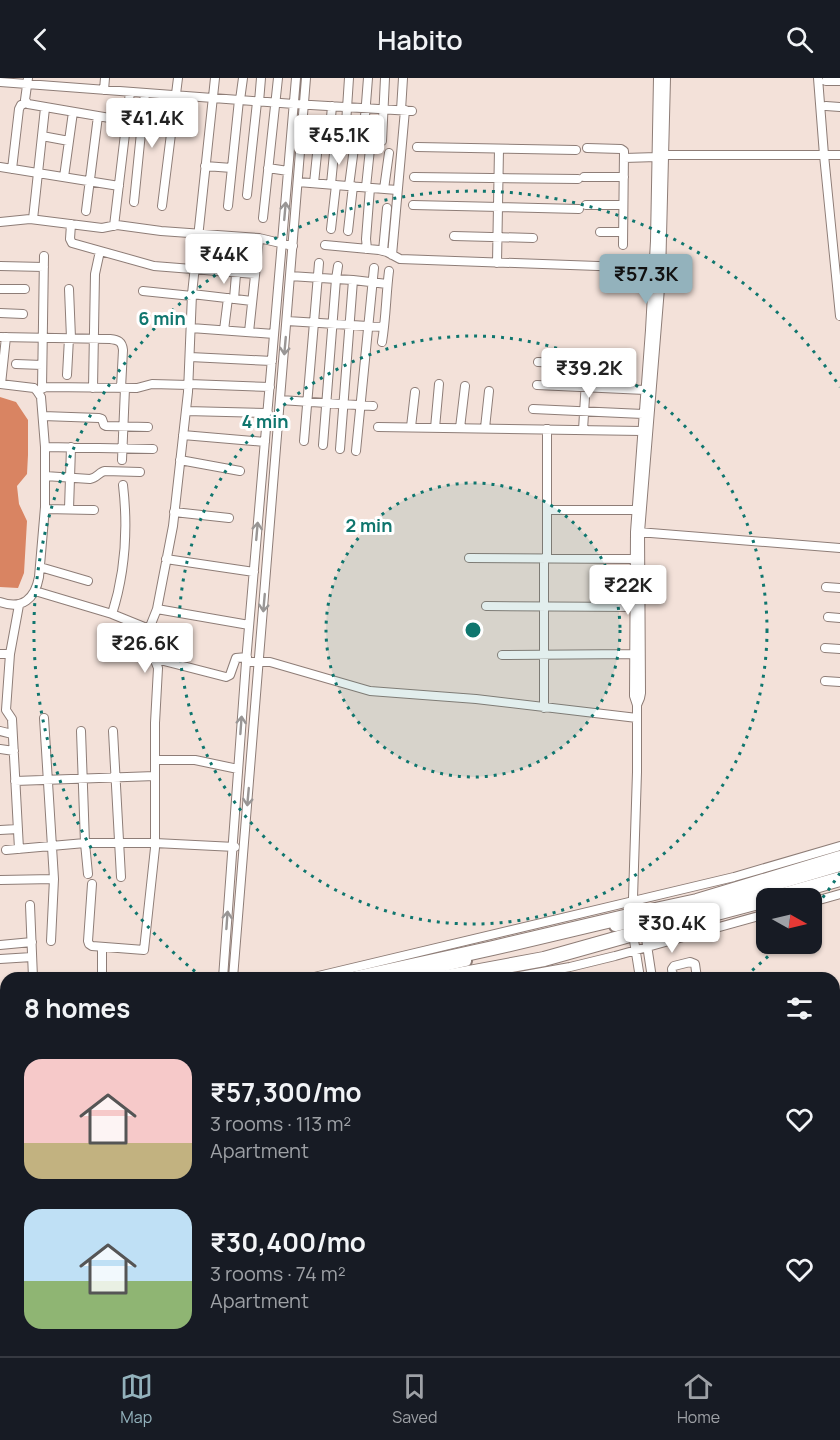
<!DOCTYPE html>
<html lang="en">
<head>
<meta charset="utf-8">
<style>
  :root { --surface:#171b24; --page:#242831; --text:#f1f3f6; --muted:#9ea1a6; --line:#363941; --accent:#93b2bc }
  body { margin:0; font-family:Manrope,sans-serif; background:var(--page); color:var(--text); height:100vh; display:flex; flex-direction:column; font-size:22px; white-space:nowrap }
  * { box-sizing:border-box; margin:0 }
  p { font-size:20px; color:var(--muted) }
  .icon { flex:none; width:33px; height:33px; fill:none; stroke:currentColor; stroke-width:2; stroke-linecap:round; stroke-linejoin:round }
  .map { position:relative; flex:1; overflow:hidden }
  .panel { position:absolute; left:0px; top:894px; width:840px; height:384px; display:flex; flex-direction:column; background:var(--surface); border-radius:18px 18px 0 0; box-shadow:0 2px 4px #0004 }
  .panel>* { flex:none }
  .needle { width:39px; rotate:98deg }
  .controls { position:absolute; left:756px; top:810px; display:grid; gap:12px }
  .controls a { display:grid; place-items:center; width:66px; height:66px; border-radius:12px; background:var(--surface); box-shadow:0 2px 4px #0004; font-size:30px }
  .price { position:absolute; translate:-50% -51px; padding:0 14px; border-radius:6px; background:#fff; color:#222; font-size:20px; line-height:39px; filter:drop-shadow(0 2px 3px #0008) }
  .price::after { content:''; position:absolute; left:50%; top:36px; width:18px; height:14px; margin-left:-9px; background:inherit; clip-path:polygon(0 0,100% 0,50% 100%) }
  .price.selected { background:var(--accent); color:#111 }
  ul { padding:0; list-style:none }
  li { display:flex; align-items:center; gap:18px; height:150px; padding:0 24px }
  li span { display:grid; place-items:center; flex:none; width:168px; height:120px; border-radius:18px; color:#555 }
  li>.icon { margin-inline-start:auto }
  span .icon { width:72px; height:72px; fill:#fffc; stroke-width:1 }
  li b { font-size:26px }
  h2 { display:flex; justify-content:space-between; align-items:center; height:72px; padding:0 24px; font-size:26px }
  header { display:flex; justify-content:space-between; align-items:center; height:78px; padding:0 24px; background:var(--surface); font-size:27px; font-weight:600 }
  .dock { display:flex; justify-content:space-around; align-items:center; height:84px; border-top:2px solid var(--line); background:var(--surface); font-size:16px; color:var(--muted) }
  .dock a { display:grid; justify-items:center; gap:3px }
  .dock .selected { color:var(--accent) }
  .map>svg:first-child { display:block }
  .water { fill:#d98462 }
  .lines { fill:none; stroke-linecap:round; stroke-linejoin:round }
  .street-casing { stroke:#8e7d77; stroke-width:10 }
  .secondary-casing { stroke:#8e7d77; stroke-width:14 }
  .highway-casing { stroke:#8e7d77; stroke-width:16 }
  .street { stroke:#fff; stroke-width:8 }
  .secondary { stroke:#fff; stroke-width:10 }
  .highway { stroke:#fff; stroke-width:14 }
  .oneway { stroke:#999695 }
  .ring { fill:none; stroke:#0f766e; stroke-width:3; stroke-dasharray:3 6 }
  .centre { fill:#0f766e; stroke:#fff; stroke-width:3 }
  .ring-label { font-size:18px; text-anchor:middle; font-weight:bold; fill:#0f766e; stroke:#fff; stroke-width:6; stroke-linejoin:round; paint-order:stroke }
</style>
</head>
<body>
<header><svg class="icon" aria-label="back" viewBox="0 0 24 24"><path d="M15 5l-7 7 7 7"/></svg>Habito<svg class="icon" aria-label="search" viewBox="0 0 24 24"><circle cx="10" cy="10" r="6"/><path d="M15 15l6 6"/></svg></header>
<div class="map">
<svg width="840" height="1278" viewBox="0 0 840 1278">
  <rect width="100%" height="100%" fill="#f3e1d9"/>
  <path class="water" d="M 0,319 L 16,324 L 28,342 L 28,377 L 27,396 L 17,408 L 19,426 L 27,443 L 24,495 L 18,510 L 0,509 Z"/>
  <g class="lines">
    <defs>
      <path id="street" d="M 28,0 L 25,22 L 28,26 L 127,43
        M 826,3 L 840,3
        M 0,4 L 294,26 L 412,33
        M 104,12 L 105,0
        M 240,22 L 243,0
        M 259,24 L 261,0
        M 826,28 L 840,29
        M 401,32 L 403,0
        M 330,51 L 332,28
        M 42,58 L 69,63
        M 345,61 L 349,0
        M 382,63 L 385,0
        M 363,64 L 368,0
        M 417,69 L 576,72
        M 587,70 L 621,71 L 624,73 L 623,167
        M 660,77 L 824,77 L 818,0
        M 840,77 L 824,77 L 840,238
        M 624,80 L 657,79
        M 205,88 L 232,90
        M 0,89 L 119,108
        M 268,90 L 288,93
        M 12,91 L 19,31 L 21,27 L 26,25
        M 64,99 L 73,34
        M 414,99 L 578,101
        M 584,99 L 624,99
        M 298,104 L 397,112
        M 314,105 L 317,76
        M 331,106 L 335,65
        M 349,108 L 354,70
        M 366,109 L 370,71
        M 384,111 L 389,75
        M 247,117 L 257,24
        M 134,124 L 145,15
        M 413,127 L 579,131
        M 586,127 L 623,127
        M 162,128 L 178,0
        M 228,128 L 239,22
        M 86,133 L 98,38
        M 263,140 L 278,0
        M 33,141 L 45,30
        M 0,144 L 30,141 L 102,150 L 117,147 L 161,153 L 259,160 L 293,168
        M 71,146 L 70,161 L 72,165 L 154,188 L 255,196
        M 114,148 L 130,14
        M 331,151 L 336,107
        M 348,153 L 353,108
        M 600,154 L 623,154
        M 454,158 L 533,160
        M 325,167 L 379,172 L 387,174 L 400,181 L 653,190
        M 367,171 L 366,161 L 370,110
        M 383,173 L 387,130
        M 392,177 L 405,32
        M 497,185 L 499,71
        M 0,188 L 44,189
        M 338,188 L 336,201 L 353,202
        M 290,198 L 336,201 L 323,367
        M 0,211 L 25,211
        M 69,211 L 71,260
        M 143,213 L 192,218
        M 192,216 L 252,223
        M 234,221 L 239,159
        M 0,235 L 23,236
        M 287,243 L 384,249
        M 191,250 L 274,256
        M 224,252 L 228,220
        M 249,254 L 259,160
        M 0,259 L 110,261 C 118,262 122,263 123,272 L 121,310
        M 382,264 C 386,240 386,217 389,193
        M 190,279 L 272,283
        M 538,284 L 617,288
        M 16,286 L 42,287
        M 67,297 L 69,260
        M 0,306 L 34,310 L 37,313 L 41,319 L 45,369 L 45,429 L 39,499 C 35,521 22,532 0,524
        M 1,306 L 6,259
        M 189,306 L 270,309
        M 537,307 L 645,312
        M 42,310 L 44,178
        M 93,310 L 95,196 L 100,173
        M 37,313 L 46,309 L 137,310 L 152,306 L 189,307
        M 280,322 L 373,328
        M 533,331 L 643,336
        M 186,333 L 268,335
        M 43,338 L 99,340 L 102,341 L 104,347 L 106,348 L 148,349
        M 378,349 L 642,353
        M 411,349 L 415,314
        M 435,350 L 439,306
        M 460,350 L 465,308
        M 485,350 L 489,313
        M 547,351 L 547,480
        M 583,352 L 587,286
        M 183,357 L 265,364
        M 304,363 L 319,185
        M 45,369 L 153,371
        M 340,371 L 353,202 L 387,206
        M 356,373 L 374,190
        M 122,382 L 125,310
        M 180,382 L 240,393
        M 45,398 L 90,401 C 97,400 99,394 105,393 L 140,394
        M 45,431 L 94,432
        M 69,431 L 71,369
        M 547,432 L 636,432
        M 174,434 L 229,440
        M 638,454 L 840,470
        M 469,480 L 635,481
        M 166,481 L 254,494
        M 40,489 L 88,503
        M 826,509 L 840,510
        M 35,513 L 112,536 L 149,551
        M 486,528 L 635,529
        M 157,531 L 249,547
        M 112,536 C 125,495 128,450 123,407
        M 828,539 L 840,540
        M 825,570 L 840,571
        M 0,576 L 10,576
        M 502,577 L 634,576
        M 156,581 L 226,599 L 230,597 L 236,580 L 247,579
        M 246,584 L 270,584 L 370,613 L 476,621 L 637,640
        M 825,603 L 840,604
        M 637,627 L 640,620 L 641,615 L 640,454 L 661,198 L 666,0
        M 544,630 L 544,480
        M 44,640 L 54,801 L 51,863
        M 0,653 L 12,656
        M 81,653 L 85,765 L 88,796
        M 113,653 L 121,799
        M 0,671 L 14,673
        M 155,682 L 195,682 L 238,691
        M 15,703 L 155,698
        M 0,752 L 18,751
        M 19,771 L 12,641 L 6,632 L 10,576 L 19,527
        M 6,772 L 85,765 L 155,765 L 235,769
        M 0,802 L 54,801
        M 92,806 L 88,863 L 89,866 L 92,868 L 144,872 L 155,770 L 155,645 L 158,590 L 147,562 L 149,551 L 157,531 L 173,448 L 188,314 L 192,216 L 215,0
        M 812,824 L 840,816
        M 30,827 L 33,900
        M 637,836 L 633,820 L 637,694 L 637,627 L 634,618 L 635,454 L 650,252 L 655,163 L 658,0
        M 645,854 L 652,900
        M 633,856 L 640,900
        M 0,867 L 32,864
        M 0,881 L 32,879
        M 102,900 L 102,869
        M 223,900 L 246,584 L 296,0
        M 233,900 L 306,0
        M 310,900 L 734,799 L 840,768
        M 508,900 L 570,889 L 615,878 L 766,836
        M 673,900 L 672,891 L 674,888 L 690,884 L 695,886 L 697,900
        M 5,924 L 4,966 L 6,971
        M 0,1014 L 6,1013
        M 1,1054 L 6,1076
        M 834,1116 L 840,1116
        M 0,1125 L 6,1124
        M 0,1155 L 6,1155
        M 0,1190 L 6,1190
        M 0,1217 L 6,1217
        M 0,1253 L 6,1253
        M 834,1254 L 840,1254
        M 834,1268 L 840,1267
        M 668,1272 L 721,1272
        M 9,1278 L 52,1278
        M 71,1278 L 72,1272
        M 123,1278 L 124,1272
        M 150,1278 L 150,1272
        M 203,1278 L 203,1272
        M 756,1278 L 757,1272"/>
      <path id="secondary" d="M 718,824 L 840,788
        M 615,848 L 659,838
        M 393,900 L 466,883"/>
      <path id="highway" d="M 773,820 L 840,801
        M 357,900 L 493,870 L 637,836 L 697,823 L 840,780
        M 442,900 L 544,881 L 633,856 L 645,854 L 766,822
        M 0,979 L 6,977
        M 0,998 L 6,997"/>
    </defs>
    <use href="#street" class="street-casing"/>
    <use href="#secondary" class="secondary-casing"/>
    <use href="#highway" class="highway-casing"/>
    <use href="#street" class="street"/>
    <use href="#secondary" class="secondary"/>
    <use href="#highway" class="highway"/>
  </g>
  <defs><path id="oneway-shaft" d="M-6 0H5M1.5-3L5.5 0L1.5 3" fill="none" stroke-width="1.6" stroke-linecap="round" stroke-linejoin="round" transform="scale(1.5)"/></defs>
  <g class="oneway">
    <use href="#oneway-shaft" transform="translate(285 133) rotate(-85)"/>
    <use href="#oneway-shaft" transform="translate(285 268) rotate(95)"/>
    <use href="#oneway-shaft" transform="translate(257 453) rotate(-85)"/>
    <use href="#oneway-shaft" transform="translate(264 525) rotate(95)"/>
    <use href="#oneway-shaft" transform="translate(241 647) rotate(-86)"/>
    <use href="#oneway-shaft" transform="translate(248 719) rotate(95)"/>
    <use href="#oneway-shaft" transform="translate(227 842) rotate(-86)"/>
  </g>
  <circle cx="473" cy="552" r="147" fill="#0f766e" fill-opacity=".12"/>
  <g class="ring">
    <circle cx="473" cy="552" r="147"/>
    <circle cx="473" cy="552" r="294"/>
    <path d="M840 795A440 440 0 0 1 813 832M781 866A440 440 0 0 1 744 899M202 899A440 440 0 1 1 840 309"/>
  </g>
  <circle cx="473" cy="552" r="9" class="centre"/>
  <g class="ring-label">
    <text x="162" y="247">6 min</text>
    <text x="265" y="350">4 min</text>
    <text x="369" y="454">2 min</text>
  </g>
</svg>
<div class="controls">
<a><svg class="needle" viewBox="-14 -14 28 28"><path d="M0-13l5 13h-10z" fill="#e53935"/><path d="M0 13l5-13h-10z" fill="#9ea1a6"/></svg></a>
</div>
<b class="price" style="left:152px;top:71px">₹41.4K</b>
<b class="price" style="left:339px;top:88px">₹45.1K</b>
<b class="price" style="left:224px;top:207px">₹44K</b>
<b class="price selected" style="left:646px;top:227px">₹57.3K</b>
<b class="price" style="left:589px;top:321px">₹39.2K</b>
<b class="price" style="left:628px;top:538px">₹22K</b>
<b class="price" style="left:145px;top:596px">₹26.6K</b>
<b class="price" style="left:672px;top:876px">₹30.4K</b>
<section class="panel">
<h2>8 homes<svg class="icon" aria-label="filters" viewBox="0 0 24 24"><path d="M4 7h16M4 17h16"/><circle cx="9" cy="7" r="2"/><circle cx="15" cy="17" r="2"/></svg></h2>
<ul>
<li><span style="background:linear-gradient(#f6c9c9 70%,#c2b280 0)"><svg class="icon" aria-label="home" viewBox="0 0 24 24"><path d="M3 11l9-7 9 7M6 9v11h12V9"/></svg></span><div><b>₹57,300/mo</b><p>3 rooms · 113 m²</p><p>Apartment</p></div><svg class="icon" aria-label="heart" viewBox="0 0 24 24"><path d="M12 20l-8-8c-3-5 5-10 8-4 3-6 11-1 8 4z"/></svg></li>
<li><span style="background:linear-gradient(#bfe0f5 60%,#8fb573 0)"><svg class="icon" aria-label="home" viewBox="0 0 24 24"><path d="M3 11l9-7 9 7M6 9v11h12V9"/></svg></span><div><b>₹30,400/mo</b><p>3 rooms · 74 m²</p><p>Apartment</p></div><svg class="icon" aria-label="heart" viewBox="0 0 24 24"><path d="M12 20l-8-8c-3-5 5-10 8-4 3-6 11-1 8 4z"/></svg></li>
</ul>
</section>
</div>
<nav class="dock">
<a class="selected"><svg class="icon" aria-label="map" viewBox="0 0 24 24"><path d="M3 6l6-2 6 2 6-2v14l-6 2-6-2-6 2zM9 4v14M15 6v14"/></svg>Map</a>
<a><svg class="icon" aria-label="saved" viewBox="0 0 24 24"><path d="M7 4h10v16l-5-4-5 4z"/></svg>Saved</a>
<a><svg class="icon" aria-label="home" viewBox="0 0 24 24"><path d="M3 11l9-7 9 7M6 9v11h12V9"/></svg>Home</a>
</nav>
</body>
</html>
